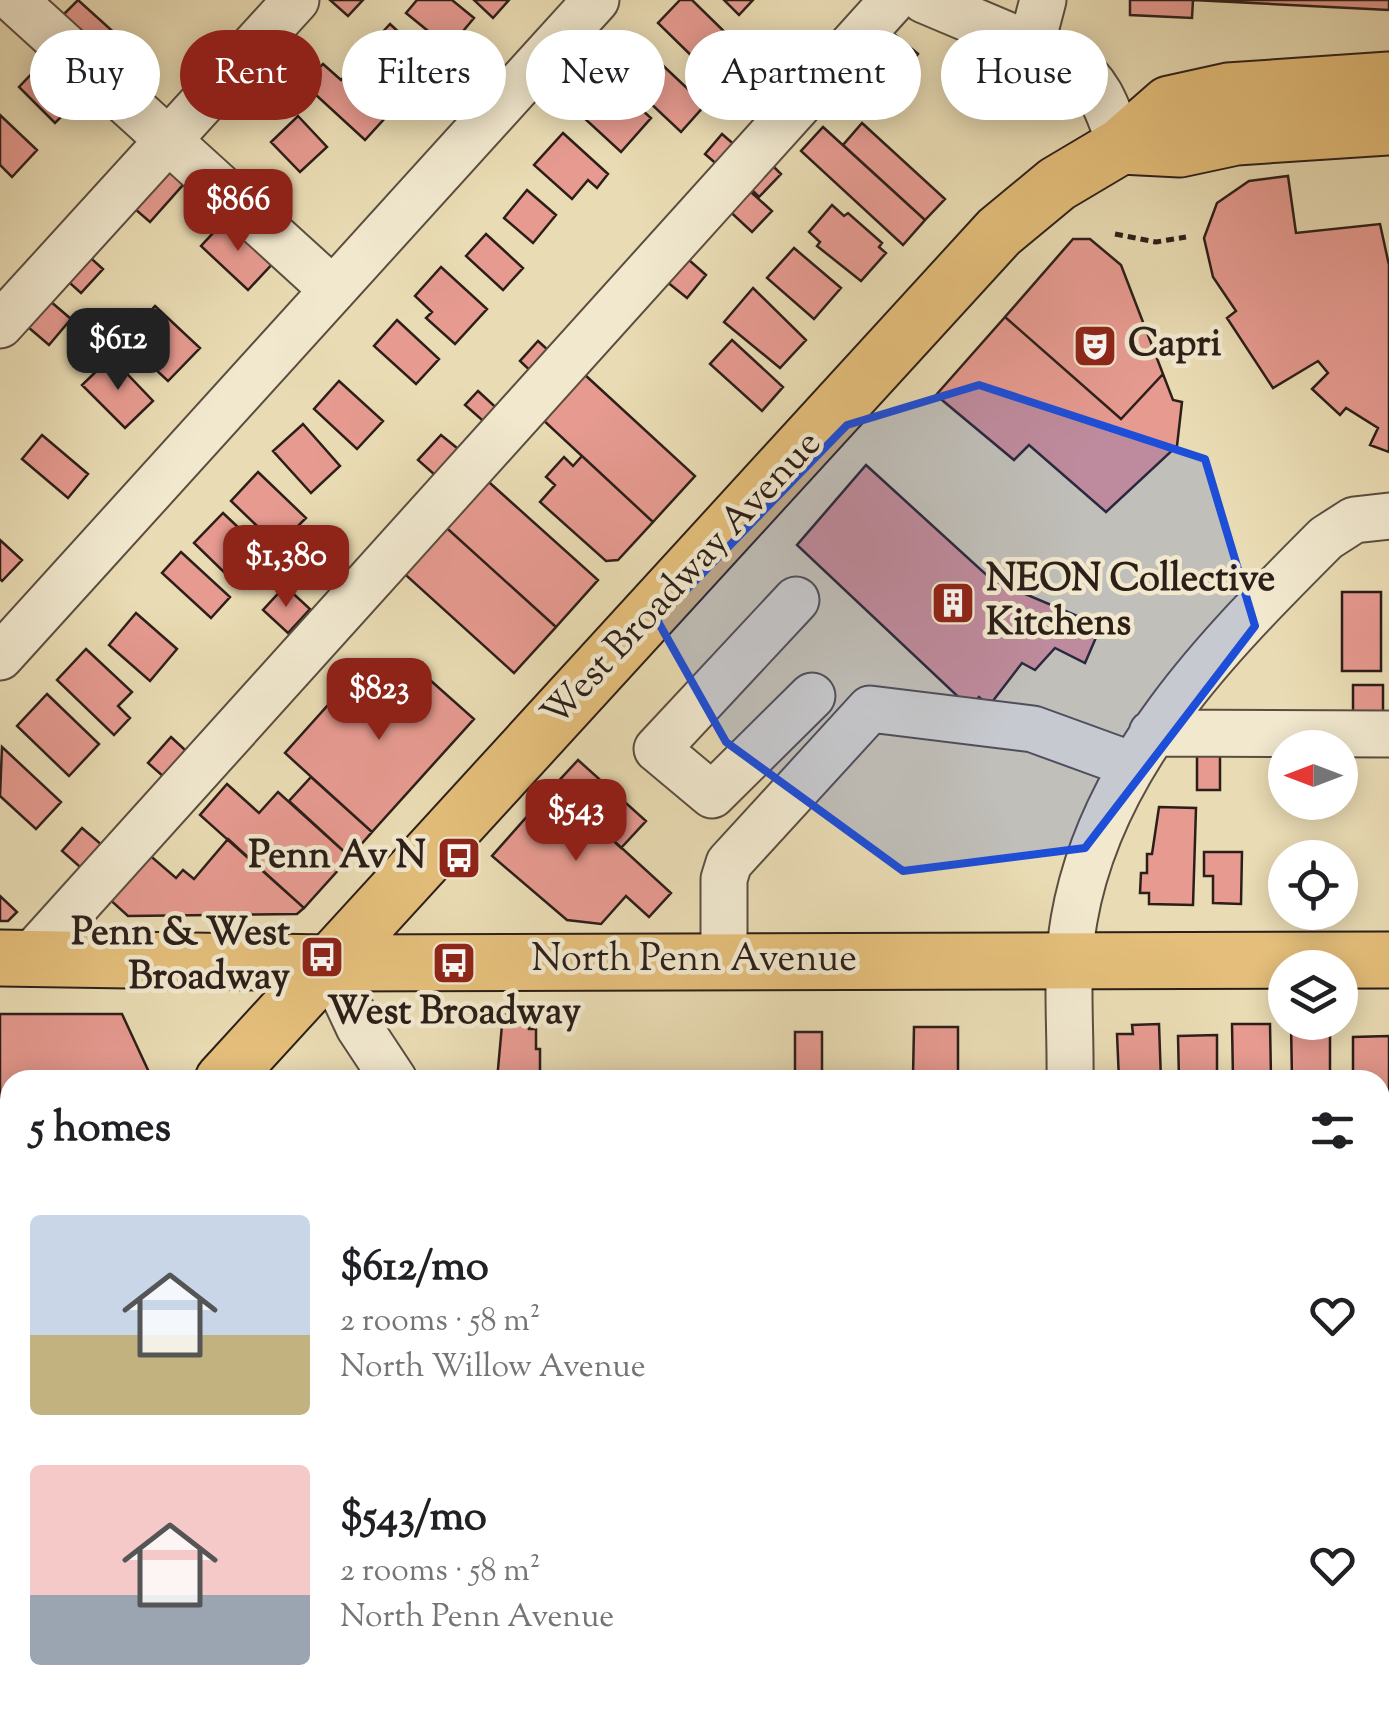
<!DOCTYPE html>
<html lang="en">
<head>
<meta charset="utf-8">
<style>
  :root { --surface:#fff; --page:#f6f6f6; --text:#202124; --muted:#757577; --accent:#8f2418 }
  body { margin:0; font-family:"Sorts Mill Goudy",serif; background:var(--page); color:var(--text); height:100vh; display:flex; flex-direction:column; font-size:38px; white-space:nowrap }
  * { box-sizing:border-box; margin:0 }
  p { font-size:32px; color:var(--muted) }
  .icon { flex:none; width:55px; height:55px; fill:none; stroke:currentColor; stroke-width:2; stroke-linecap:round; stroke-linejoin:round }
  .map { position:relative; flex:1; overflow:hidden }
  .panel { position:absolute; left:0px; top:1070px; width:1390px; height:642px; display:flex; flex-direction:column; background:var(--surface); border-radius:30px 30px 0 0; box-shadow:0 5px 25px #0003 }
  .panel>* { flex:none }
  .guide { position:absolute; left:30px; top:30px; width:1330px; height:90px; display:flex; gap:20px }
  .needle { width:65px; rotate:270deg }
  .buttons { position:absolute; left:1268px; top:730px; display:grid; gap:20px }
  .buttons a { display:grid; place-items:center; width:90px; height:90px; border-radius:50%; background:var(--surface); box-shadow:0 5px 25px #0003; font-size:50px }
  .price { position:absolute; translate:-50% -85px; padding:0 22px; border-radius:20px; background:var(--accent); color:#fff; font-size:32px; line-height:65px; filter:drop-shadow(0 2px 5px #0008) }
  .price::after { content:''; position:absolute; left:50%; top:60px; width:30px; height:22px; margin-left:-15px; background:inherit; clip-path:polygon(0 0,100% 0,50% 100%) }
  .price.on { background:#222; color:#fff }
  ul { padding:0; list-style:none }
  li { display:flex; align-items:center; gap:30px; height:250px; padding:0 30px }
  li span { display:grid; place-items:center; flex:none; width:280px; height:200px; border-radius:10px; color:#555 }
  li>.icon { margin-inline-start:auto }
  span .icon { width:120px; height:120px; fill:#fffc; stroke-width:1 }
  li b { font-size:42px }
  h2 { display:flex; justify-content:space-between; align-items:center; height:120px; padding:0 30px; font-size:42px }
  .chip { padding:0 35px; border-radius:45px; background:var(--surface); box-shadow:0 5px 25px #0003; font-size:35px; line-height:90px }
  .chip.on { background:var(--accent); color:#fff }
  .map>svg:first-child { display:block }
  .building { fill:#e69a90; stroke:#2c1f19; stroke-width:2.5 }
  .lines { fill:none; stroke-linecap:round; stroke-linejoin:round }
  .minor-casing { stroke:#5b4e40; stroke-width:49 }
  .major-casing { stroke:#2c1f19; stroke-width:59 }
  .path { stroke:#2c1f19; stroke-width:5; stroke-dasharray:8 5; stroke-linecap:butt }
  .minor { stroke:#f1e8ce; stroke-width:45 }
  .major { stroke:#e4be7a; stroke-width:55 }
  .marked { fill:#1d4ed8; fill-opacity:0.2; stroke:#1d4ed8; stroke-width:8; stroke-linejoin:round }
  .labels { text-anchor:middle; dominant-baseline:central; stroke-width:9; stroke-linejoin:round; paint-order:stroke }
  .poi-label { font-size:38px; font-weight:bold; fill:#2c1f19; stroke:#f1e8ce; text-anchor:start }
  .street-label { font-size:38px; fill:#2c1f19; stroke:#f1e8ce }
</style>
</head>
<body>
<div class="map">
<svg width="1389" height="1711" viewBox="0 0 1389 1711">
  <rect width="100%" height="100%" fill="#e9dbb3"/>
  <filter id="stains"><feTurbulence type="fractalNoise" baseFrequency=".002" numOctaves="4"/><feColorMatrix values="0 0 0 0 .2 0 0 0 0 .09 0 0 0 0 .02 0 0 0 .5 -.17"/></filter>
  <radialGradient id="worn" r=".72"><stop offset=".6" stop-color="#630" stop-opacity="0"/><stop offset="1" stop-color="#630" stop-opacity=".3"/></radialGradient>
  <path class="building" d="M 78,0 L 129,46 L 102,74 L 52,26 Z
    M 330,0 L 363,0 L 348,16 Z
    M 417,0 L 452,0 L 474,18 L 449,48 L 406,13 Z
    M 474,0 L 509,0 L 493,18 Z
    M 680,0 L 692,0 L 737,44 L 708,72 L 658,23 Z
    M 724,0 L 753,0 L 739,15 Z
    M 1130,0 L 1389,0 L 1389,10 L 1193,0 L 1192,18 L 1130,15 Z
    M 390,24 L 431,62 L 400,96 L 359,58 Z
    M 283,33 L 297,46 L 277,66 L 263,53 Z
    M 893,33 L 918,54 L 897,78 L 872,57 Z
    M 815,41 L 834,59 L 812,82 L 792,65 Z
    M 639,43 L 705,105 L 681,132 L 614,69 Z
    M 261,54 L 284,74 L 262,100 L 239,80 Z
    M 42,63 L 79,99 L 55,123 L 19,87 Z
    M 323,64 L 341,80 L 355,65 L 372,80 L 359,94 L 385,118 L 365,140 L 304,84 Z
    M 613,84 L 651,118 L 621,152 L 583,117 Z
    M 770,89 L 790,107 L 771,130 L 750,111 Z
    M 0,115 L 37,150 L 12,177 L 0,165 Z
    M 298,116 L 327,147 L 300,172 L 271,142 Z
    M 862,123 L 945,199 L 925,220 L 843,145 Z
    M 823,127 L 925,220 L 903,245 L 801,151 Z
    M 563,133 L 608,174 L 597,188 L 588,180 L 572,199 L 534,165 Z
    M 722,134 L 745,154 L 728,174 L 705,154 Z
    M 168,158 L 190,177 L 150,222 L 128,203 Z
    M 767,160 L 781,174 L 759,197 L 745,183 Z
    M 1288,176 L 1296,233 L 1380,224 L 1389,265 L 1389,452 L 1370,445 L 1378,428 L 1346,408 L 1340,415 L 1312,389 L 1328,373 L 1318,361 L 1273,388 L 1227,318 L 1236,311 L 1213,277 L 1204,238 L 1217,203 L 1249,181 Z
    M 743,185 L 772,211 L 752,232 L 724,206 Z
    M 527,190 L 556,215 L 533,243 L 504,218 Z
    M 832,205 L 844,216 L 848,213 L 882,243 L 879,247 L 886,253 L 861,281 L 817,246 L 820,242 L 809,232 Z
    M 228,217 L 275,261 L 248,290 L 201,246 Z
    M 486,234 L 523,268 L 503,290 L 466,256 Z
    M 1073,239 L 1090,239 L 1121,265 L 1163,374 L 1121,419 L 1005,317 Z
    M 794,248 L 841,288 L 814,319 L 767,278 Z
    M 84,252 L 103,269 L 81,293 L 62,276 Z
    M 681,253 L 706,275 L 687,298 L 661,277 Z
    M 441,267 L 487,309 L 455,344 L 426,318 L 432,312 L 415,296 Z
    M 753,288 L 806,340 L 780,368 L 724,322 Z
    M 43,295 L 71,319 L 49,345 L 21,321 Z
    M 155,306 L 200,348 L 168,381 L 124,340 Z
    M 1005,317 L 1121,419 L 1163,374 L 1173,400 L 1182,402 L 1177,446 L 1106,512 L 1029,445 L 1014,460 L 936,395 Z
    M 397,320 L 439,359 L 416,384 L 374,346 Z
    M 732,340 L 783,387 L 762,411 L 710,364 Z
    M 538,341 L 559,360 L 540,380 L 520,361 Z
    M 111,357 L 153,401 L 125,428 L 82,385 Z
    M 584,374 L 695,476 L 653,522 L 542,419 Z
    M 339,381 L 383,421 L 357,449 L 314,409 Z
    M 478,391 L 502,413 L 490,427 L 465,405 Z
    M 303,424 L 340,466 L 311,493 L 273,451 Z
    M 42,435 L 88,474 L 68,498 L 22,459 Z
    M 441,435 L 468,457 L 444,483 L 418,460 Z
    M 582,456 L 653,522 L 618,560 L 606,561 L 540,502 L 555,485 L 546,477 L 564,457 L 573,466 Z
    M 866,465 L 992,580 L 1101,626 L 1085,663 L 1055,648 L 1035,670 L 1022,663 L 989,706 L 979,697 L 970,708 L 797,545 Z
    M 258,472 L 306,518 L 278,546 L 231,501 Z
    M 481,475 L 598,580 L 556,627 L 439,521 Z
    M 223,513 L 258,546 L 229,577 L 194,543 Z
    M 439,521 L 556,627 L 514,673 L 398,568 Z
    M 0,540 L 22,560 L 2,581 L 0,579 Z
    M 327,550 L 349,570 L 331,591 L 308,570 Z
    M 181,552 L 230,597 L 211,618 L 162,573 Z
    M 285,586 L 310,609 L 288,633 L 263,610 Z
    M 1342,592 L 1381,592 L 1381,671 L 1342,671 Z
    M 136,613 L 177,649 L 150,681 L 109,645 Z
    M 86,649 L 132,692 L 118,706 L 130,718 L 114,735 L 57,680 Z
    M 412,664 L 474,719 L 372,832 L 285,753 L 354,676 L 380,699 Z
    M 1353,685 L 1383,685 L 1383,715 L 1353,715 Z
    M 47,694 L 99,744 L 69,776 L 17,726 Z
    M 171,737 L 196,760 L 173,785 L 148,763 Z
    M 2,747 L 61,802 L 36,829 L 0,796 Z
    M 1220,754 L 1220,790 L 1197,790 L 1197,755 Z
    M 578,760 L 646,821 L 621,848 L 554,786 Z
    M 311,777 L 372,832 L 350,857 L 289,801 Z
    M 227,784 L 259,813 L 278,792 L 350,857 L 304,908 L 200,815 Z
    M 554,786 L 671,893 L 649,917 L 626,896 L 601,924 L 567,920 L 492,856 Z
    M 1159,807 L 1196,808 L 1193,905 L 1149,904 L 1149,893 L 1140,893 L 1141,873 L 1147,873 L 1147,854 L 1152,854 Z
    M 82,828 L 109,851 L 88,874 L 62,851 Z
    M 228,839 L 304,908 L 297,914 L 128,916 L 107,897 L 146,852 L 176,878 L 183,870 L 194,879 Z
    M 1204,852 L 1242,852 L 1241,904 L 1213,903 L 1213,876 L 1204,876 Z
    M 0,896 L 17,912 L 8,921 L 0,921 Z
    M 0,1014 L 122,1014 L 148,1070 L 139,1080 L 10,1080 L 10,1224 L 0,1235 Z
    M 503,1014 L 529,1014 L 529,1029 L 536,1029 L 536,1049 L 540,1049 L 540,1080 L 497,1080 Z
    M 1330,1022 L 1330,1077 L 1292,1080 L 1291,1023 Z
    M 1159,1024 L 1161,1080 L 1119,1080 L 1117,1034 L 1133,1034 L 1132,1025 Z
    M 1232,1024 L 1270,1024 L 1271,1078 L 1233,1079 Z
    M 914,1027 L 958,1027 L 958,1077 L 913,1077 Z
    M 795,1032 L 822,1032 L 822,1080 L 795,1080 Z
    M 1217,1035 L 1217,1080 L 1179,1080 L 1178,1036 Z
    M 1389,1036 L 1389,1120 L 1380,1120 L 1380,1080 L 1353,1080 L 1353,1037 Z
    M 1380,1288 L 1388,1288 L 1389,1355 L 1380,1355 Z
    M 1389,1507 L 1389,1555 L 1380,1555 L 1380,1508 Z
    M 3,1611 L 10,1618 L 10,1650 L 0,1655 Z
    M 46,1702 L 98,1702 L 98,1711 L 46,1711 Z
    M 401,1702 L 427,1702 L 433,1711 L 391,1711 Z
    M 866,1702 L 903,1702 L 903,1711 L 866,1711 Z
    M 1177,1705 L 1219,1706 L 1219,1711 L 1177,1711 Z"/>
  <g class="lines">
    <defs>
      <path id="minor" d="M 14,0 L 333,290
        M 924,0 L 1069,61 C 1101,83 1108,111 1121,146
        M 1031,46 L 1043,0
        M 0,325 L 296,0
        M 796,600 L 657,749 L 712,795 L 812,696
        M 0,657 L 596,0
        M 1152,733 L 1389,734
        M 29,958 L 893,0
        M 724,961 L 724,879 L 729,863 L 870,709 L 1033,729 L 1132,765
        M 329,963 L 359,1027 L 394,1080
        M 1070,1080 C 1071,1028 1065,971 1074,920 C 1101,763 1218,646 1326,538 L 1354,520 L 1389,516
        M 1380,1194 L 1389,1194
        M 1380,1421 L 1389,1421
        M 1380,1651 L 1389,1651
        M 0,1680 L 10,1669
        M 787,1702 L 793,1711
        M 154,1711 L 154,1702
        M 305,1711 L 312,1702
        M 1066,1711 L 1066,1702"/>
      <path id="major" d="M 1121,146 L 1180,149 L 1236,137 L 1389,127
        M 0,958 L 329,963 L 1389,960
        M 223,1080 L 999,232 L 1057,184 L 1121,146 L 1169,104 L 1228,91 L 1389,80
        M 0,1326 L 10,1315"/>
    </defs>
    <use href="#minor" class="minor-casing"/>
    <use href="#major" class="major-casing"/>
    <path class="path" d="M 1115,234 L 1156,242 L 1186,237"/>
    <use href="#minor" class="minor"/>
    <use href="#major" class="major"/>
  </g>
  <path class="marked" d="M 979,385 L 1205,459 L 1255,626 L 1085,848 L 903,871 L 726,742 L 657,620 L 847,425 Z"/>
  <defs>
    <symbol id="theatre-square" viewBox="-11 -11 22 22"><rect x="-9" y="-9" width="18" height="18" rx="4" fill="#8f2418" stroke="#f1e8ce"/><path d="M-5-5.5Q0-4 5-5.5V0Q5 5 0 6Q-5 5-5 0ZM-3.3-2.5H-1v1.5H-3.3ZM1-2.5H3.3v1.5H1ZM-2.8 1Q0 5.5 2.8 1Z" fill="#fff"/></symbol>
    <symbol id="building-square" viewBox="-11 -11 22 22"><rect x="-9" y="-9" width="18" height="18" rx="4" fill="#8f2418" stroke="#f1e8ce"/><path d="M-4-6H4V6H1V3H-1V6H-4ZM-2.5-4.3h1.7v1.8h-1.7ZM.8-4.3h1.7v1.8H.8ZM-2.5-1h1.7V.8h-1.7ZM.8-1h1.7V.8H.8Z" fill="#fff"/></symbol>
    <symbol id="bus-square" viewBox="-11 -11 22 22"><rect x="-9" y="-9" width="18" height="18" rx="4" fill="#8f2418" stroke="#f1e8ce"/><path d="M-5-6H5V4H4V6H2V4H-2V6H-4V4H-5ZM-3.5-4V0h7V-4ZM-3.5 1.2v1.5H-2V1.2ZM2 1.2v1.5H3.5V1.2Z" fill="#fff"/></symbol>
  </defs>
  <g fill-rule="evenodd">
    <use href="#theatre-square" x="1070" y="321" width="50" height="50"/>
    <use href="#building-square" x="928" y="578" width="50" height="50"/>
    <use href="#bus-square" x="434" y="833" width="50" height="50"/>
    <use href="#bus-square" x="297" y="932" width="50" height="50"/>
    <use href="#bus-square" x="429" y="938" width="50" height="50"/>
  </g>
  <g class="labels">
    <g class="poi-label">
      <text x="1128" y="346">Capri</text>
      <text x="986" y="581">NEON Collective<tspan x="986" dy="44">Kitchens</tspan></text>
      <text x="426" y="858" text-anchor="end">Penn Av N</text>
      <text x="290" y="935" text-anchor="end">Penn &amp; West<tspan x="290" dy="44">Broadway</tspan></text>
      <text x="454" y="1014" text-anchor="middle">West Broadway</text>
    </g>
    <g class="street-label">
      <text transform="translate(683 580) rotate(-47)">West Broadway Avenue</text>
      <text x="694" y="961">North Penn Avenue</text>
    </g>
  </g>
  <rect width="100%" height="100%" filter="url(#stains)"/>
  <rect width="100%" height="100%" fill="url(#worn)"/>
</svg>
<div class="buttons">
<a><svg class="needle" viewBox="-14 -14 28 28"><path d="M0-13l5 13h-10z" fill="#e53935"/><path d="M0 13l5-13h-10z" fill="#757577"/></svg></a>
<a><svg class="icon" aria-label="locate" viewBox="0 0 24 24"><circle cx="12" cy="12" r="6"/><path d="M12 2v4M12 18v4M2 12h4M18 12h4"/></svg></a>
<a><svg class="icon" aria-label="layers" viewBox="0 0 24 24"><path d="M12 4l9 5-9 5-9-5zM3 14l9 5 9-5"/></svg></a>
</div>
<b class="price" style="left:238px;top:254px">$866</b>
<b class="price on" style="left:118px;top:393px">$612</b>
<b class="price" style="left:286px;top:610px">$1,380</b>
<b class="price" style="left:379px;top:743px">$823</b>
<b class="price" style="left:576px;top:864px">$543</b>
<div class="guide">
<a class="chip">Buy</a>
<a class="chip on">Rent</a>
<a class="chip">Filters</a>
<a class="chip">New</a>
<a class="chip">Apartment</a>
<a class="chip">House</a>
</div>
<section class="panel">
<h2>5 homes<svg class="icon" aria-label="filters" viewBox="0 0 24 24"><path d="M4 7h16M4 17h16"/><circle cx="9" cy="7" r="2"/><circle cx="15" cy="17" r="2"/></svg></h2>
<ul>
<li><span style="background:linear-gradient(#c9d6e8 60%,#c2b280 0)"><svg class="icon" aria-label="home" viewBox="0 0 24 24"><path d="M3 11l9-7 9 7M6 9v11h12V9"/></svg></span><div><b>$612/mo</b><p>2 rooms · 58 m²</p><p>North Willow Avenue</p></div><svg class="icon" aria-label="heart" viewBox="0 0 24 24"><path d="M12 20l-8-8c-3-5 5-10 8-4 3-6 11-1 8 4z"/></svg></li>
<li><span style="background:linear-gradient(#f6c9c9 65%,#9aa5b1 0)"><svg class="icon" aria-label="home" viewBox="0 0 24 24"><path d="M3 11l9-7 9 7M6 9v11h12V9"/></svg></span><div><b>$543/mo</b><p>2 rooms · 58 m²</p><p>North Penn Avenue</p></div><svg class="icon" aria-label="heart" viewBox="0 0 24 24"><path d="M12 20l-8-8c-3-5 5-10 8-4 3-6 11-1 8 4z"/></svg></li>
</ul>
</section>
</div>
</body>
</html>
